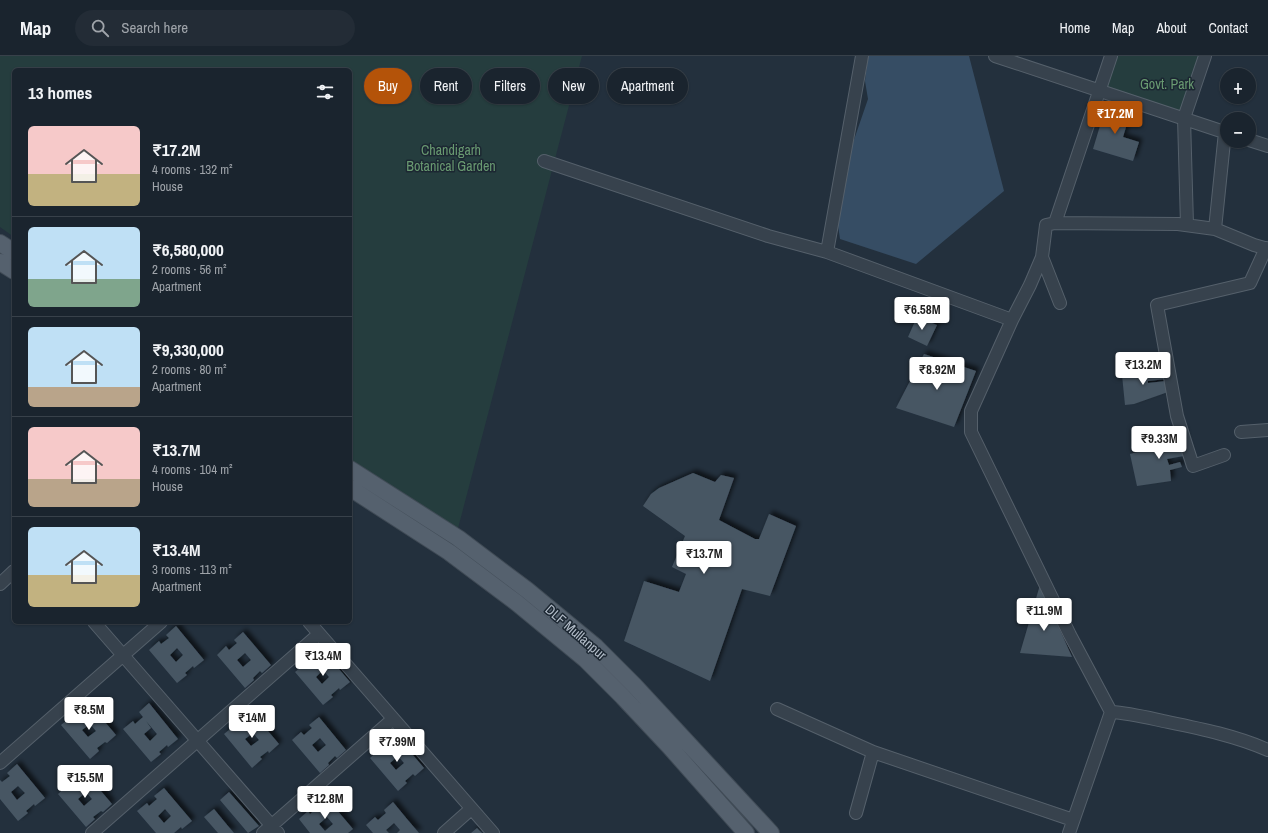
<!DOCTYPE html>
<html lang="en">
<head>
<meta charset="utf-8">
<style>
  :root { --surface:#1a242e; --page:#232c36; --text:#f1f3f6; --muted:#9fa4aa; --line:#38414a; --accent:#b45309 }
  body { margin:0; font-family:"Archivo Narrow",sans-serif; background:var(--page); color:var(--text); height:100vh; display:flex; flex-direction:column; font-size:15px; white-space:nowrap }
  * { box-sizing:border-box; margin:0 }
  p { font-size:13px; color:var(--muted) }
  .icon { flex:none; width:22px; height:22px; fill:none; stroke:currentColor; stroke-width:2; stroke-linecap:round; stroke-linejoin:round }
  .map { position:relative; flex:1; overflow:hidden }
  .side { position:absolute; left:12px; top:12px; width:340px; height:556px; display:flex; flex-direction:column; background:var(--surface); border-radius:6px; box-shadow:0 1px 3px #0004,0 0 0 1px var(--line) }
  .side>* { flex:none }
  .hud { position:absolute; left:364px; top:12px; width:380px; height:36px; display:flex; gap:8px }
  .buttons { position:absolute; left:1220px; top:12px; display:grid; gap:8px }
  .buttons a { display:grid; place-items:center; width:36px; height:36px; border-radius:50%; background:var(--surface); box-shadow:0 1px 3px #0004,0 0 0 1px var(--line); font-size:20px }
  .price { position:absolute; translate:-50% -34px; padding:0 9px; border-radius:4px; background:#fff; color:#222; font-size:13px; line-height:26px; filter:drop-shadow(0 1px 2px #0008) }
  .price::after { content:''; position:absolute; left:50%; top:24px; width:12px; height:9px; margin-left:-6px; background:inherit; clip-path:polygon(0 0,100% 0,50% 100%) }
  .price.current { background:var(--accent); color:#fff }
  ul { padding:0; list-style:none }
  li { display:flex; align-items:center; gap:12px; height:100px; padding:0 16px }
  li+li { border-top:1px solid var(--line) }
  li span { display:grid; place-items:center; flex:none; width:112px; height:80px; border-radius:6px; color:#555 }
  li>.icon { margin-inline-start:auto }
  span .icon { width:48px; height:48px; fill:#fffc; stroke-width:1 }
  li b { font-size:17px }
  h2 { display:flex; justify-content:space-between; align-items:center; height:48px; padding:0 16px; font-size:17px }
  .chip { padding:0 14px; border-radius:18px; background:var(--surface); box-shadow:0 1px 3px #0004,0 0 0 1px var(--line); font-size:14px; line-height:36px }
  .chip.current { background:var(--accent); color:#fff }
  header { display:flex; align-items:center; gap:24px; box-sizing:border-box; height:56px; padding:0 20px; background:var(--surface); border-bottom:1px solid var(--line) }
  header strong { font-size:19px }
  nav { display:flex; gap:22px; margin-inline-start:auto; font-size:14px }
  .search { width:280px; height:36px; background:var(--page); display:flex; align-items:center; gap:10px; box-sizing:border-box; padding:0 14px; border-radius:22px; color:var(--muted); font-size:15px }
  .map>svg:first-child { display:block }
  .green { fill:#253d3e }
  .water { fill:#364d64 }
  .building { fill:#475664; fill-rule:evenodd; filter:url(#shadow) }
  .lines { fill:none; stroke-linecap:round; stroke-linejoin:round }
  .minor-casing { stroke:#55606b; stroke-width:14 }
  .major-casing { stroke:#404b56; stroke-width:18 }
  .minor { stroke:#37424d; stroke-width:12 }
  .major { stroke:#55616e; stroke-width:16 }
  .labels { text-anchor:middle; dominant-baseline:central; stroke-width:3; stroke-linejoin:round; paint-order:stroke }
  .park-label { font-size:14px; fill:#699a71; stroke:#1c2732 }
  .street-label { font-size:14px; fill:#b3bdc9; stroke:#1c2732 }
</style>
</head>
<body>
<header>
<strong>Map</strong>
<div class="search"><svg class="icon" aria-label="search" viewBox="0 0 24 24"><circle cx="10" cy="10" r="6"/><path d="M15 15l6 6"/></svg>Search here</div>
<nav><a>Home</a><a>Map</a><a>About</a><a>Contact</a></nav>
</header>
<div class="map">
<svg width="1268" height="777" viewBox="0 0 1268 777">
  <defs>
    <filter id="shadow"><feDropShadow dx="3.5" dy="-3.5" stdDeviation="2" flood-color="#0009"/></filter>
  </defs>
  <rect width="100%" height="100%" fill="#23303d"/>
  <path class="green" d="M 0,0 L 582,0 L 456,480 L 350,408 L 350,14 L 14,14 L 14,181 L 0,171 Z
    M 1115,0 L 1205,0 L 1184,62 L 1103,36 Z"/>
  <path class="water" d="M 868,0 L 969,0 L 1004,135 L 916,208 L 840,183 L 834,142 L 868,43 L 865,25 Z"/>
  <path class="building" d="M 1106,50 L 1130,58 L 1123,81 L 1139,86 L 1133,105 L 1093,93 Z
    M 917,261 L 937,269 L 927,290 L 908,281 Z
    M 924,298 L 976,315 L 954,371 L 896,352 Z
    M 1165,314 L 1166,323 L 1148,325 L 1148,327 L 1166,325 L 1168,336 L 1134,348 L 1125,349 L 1122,319 Z
    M 1181,373 L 1189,399 L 1167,403 L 1169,409 L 1180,406 L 1182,411 L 1170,414 L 1171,425 L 1137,430 L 1130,398 L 1164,389 L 1161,377 Z
    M 693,417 L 715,426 L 721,419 L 734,422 L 719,464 L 755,483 L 759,483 L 769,458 L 796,470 L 770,540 L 742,533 L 710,625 L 624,585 L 644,525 L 679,536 L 686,518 L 672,511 L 685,480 L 643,450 L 651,438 L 659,432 Z
    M 1040,529 L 1072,601 L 1020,597 Z
    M 176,570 L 204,604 L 194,612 L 193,610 L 185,617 L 187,619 L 177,627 L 149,594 L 159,585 L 161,588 L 169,582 L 166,579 ZM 177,592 L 183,599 L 176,606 L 170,599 Z
    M 243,576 L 271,609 L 262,617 L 260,615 L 253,622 L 254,624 L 245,632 L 217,599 L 226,590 L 229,594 L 237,587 L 234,584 ZM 245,597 L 251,604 L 243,611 L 237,604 Z
    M 322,593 L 350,626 L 340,634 L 339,632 L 331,639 L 333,641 L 323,649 L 295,616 L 305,608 L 307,611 L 315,604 L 312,601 ZM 323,614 L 329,621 L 322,628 L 316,621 Z
    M 88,646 L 116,679 L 107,687 L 105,686 L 97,692 L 99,695 L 90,703 L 61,669 L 71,661 L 74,664 L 81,658 L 79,654 ZM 90,668 L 96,675 L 88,681 L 82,674 Z
    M 149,647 L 178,683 L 168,691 L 167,689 L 159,696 L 161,698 L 151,706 L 123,673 L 133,665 L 135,668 L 143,661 L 139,656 ZM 146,665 L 157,678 L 150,685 L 144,678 L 151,672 Z
    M 251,655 L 279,688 L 269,697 L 268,695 L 260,701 L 262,703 L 252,712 L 224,678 L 234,670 L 236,673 L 244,666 L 241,663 ZM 253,677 L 259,684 L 251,690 L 245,683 Z
    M 319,661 L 346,694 L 337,702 L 335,700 L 328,707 L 329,709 L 320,717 L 292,684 L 301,676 L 304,679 L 312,672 L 309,669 ZM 320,682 L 326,689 L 318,696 L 312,689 Z
    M 396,679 L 424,712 L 415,720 L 413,718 L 405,725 L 407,727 L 398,735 L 370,702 L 379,694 L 382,697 L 389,690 L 387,687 ZM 398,700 L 404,707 L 396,714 L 390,707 Z
    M 17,708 L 45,742 L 35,750 L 34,748 L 26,755 L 28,757 L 18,765 L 0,743 L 0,724 L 2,726 L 10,720 L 7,717 ZM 18,730 L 25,737 L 17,744 L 11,736 Z
    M 84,715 L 112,748 L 103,756 L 101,755 L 93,761 L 95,763 L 86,771 L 58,738 L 67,730 L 70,733 L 77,726 L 75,723 ZM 86,736 L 92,743 L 84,750 L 78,743 Z
    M 164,732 L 192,765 L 182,773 L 181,771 L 174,777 L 156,777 L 137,755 L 147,747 L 149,750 L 157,743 L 154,740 ZM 165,753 L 171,760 L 164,767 L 158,760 Z
    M 229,736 L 259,770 L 248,777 L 220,744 Z
    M 325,740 L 353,773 L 348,777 L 310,777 L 299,763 L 308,755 L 310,758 L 318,751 L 316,748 ZM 327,761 L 333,768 L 325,775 L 319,768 Z
    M 393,746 L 407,763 L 419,777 L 397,777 L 400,774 L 394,767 L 386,774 L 389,777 L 373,777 L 366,769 L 375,761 L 378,764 L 386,757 L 384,754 Z
    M 214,753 L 228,770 L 234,777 L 218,777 L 204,761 Z
    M 477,772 L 482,777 L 471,777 Z"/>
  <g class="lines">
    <defs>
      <path id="minor" d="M 995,0 L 1227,77
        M 1249,84 L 1268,90
        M 544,105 L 768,180 L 827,196 L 1012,264
        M 1055,167 L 1111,0
        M 1187,169 L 1184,62 L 1205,0
        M 1215,173 L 1225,76
        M 827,196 L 862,0
        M 1042,201 L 1060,247
        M 1241,376 L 1268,374
        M 1224,399 L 1193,410 L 1177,360 L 1157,249 L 1250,227 L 1266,192
        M 0,528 L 14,515
        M 94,566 L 278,777
        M 309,566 L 493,777
        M 777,653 L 873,696 L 1073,764
        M 1111,656 C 1130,657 1149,662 1168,666 C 1202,673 1236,680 1268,694
        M 0,707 L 161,566
        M 856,757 L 873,696
        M 92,777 L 319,578
        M 263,777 L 393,663
        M 444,777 L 471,753
        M 1069,777 L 1111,656 L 1070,579 L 971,376 L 971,355 L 1012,264 L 1030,229 L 1042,201 L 1046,169 L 1055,167 L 1178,168 L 1215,173 L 1254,189 L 1268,193"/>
      <path id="major" d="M 0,187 L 14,196
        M 0,206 L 14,215
        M 350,413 L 458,482 L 527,534 L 596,591 L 634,629 L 771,777
        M 350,432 L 449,496 L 517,547 L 585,603 L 623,641 L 669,690 L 746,777"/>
    </defs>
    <use href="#minor" class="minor-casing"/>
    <use href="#major" class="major-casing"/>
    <use href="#minor" class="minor"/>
    <use href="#major" class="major"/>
  </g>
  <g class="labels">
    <g class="park-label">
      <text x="1167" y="28">Govt. Park</text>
      <text x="451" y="94">Chandigarh<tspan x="451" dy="16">Botanical Garden</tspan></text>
    </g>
    <g class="street-label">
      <text transform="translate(576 576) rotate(41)">DLF Mullanpur</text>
    </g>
  </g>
</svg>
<div class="buttons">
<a>+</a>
<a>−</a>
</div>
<b class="price current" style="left:1115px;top:79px">₹17.2M</b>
<b class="price" style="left:922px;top:275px">₹6.58M</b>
<b class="price" style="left:1143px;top:330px">₹13.2M</b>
<b class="price" style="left:937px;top:335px">₹8.92M</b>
<b class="price" style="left:1159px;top:404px">₹9.33M</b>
<b class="price" style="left:704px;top:519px">₹13.7M</b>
<b class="price" style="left:1044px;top:576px">₹11.9M</b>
<b class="price" style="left:323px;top:621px">₹13.4M</b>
<b class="price" style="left:89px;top:675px">₹8.5M</b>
<b class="price" style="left:252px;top:683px">₹14M</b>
<b class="price" style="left:397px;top:707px">₹7.99M</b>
<b class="price" style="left:85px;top:743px">₹15.5M</b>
<b class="price" style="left:325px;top:764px">₹12.8M</b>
<div class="hud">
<a class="chip current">Buy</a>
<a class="chip">Rent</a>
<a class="chip">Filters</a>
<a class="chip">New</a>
<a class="chip">Apartment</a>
</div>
<section class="side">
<h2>13 homes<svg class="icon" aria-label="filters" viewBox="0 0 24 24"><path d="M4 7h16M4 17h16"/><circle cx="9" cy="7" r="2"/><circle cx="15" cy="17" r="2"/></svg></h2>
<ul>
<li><span style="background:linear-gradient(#f6c9c9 60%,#c2b280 0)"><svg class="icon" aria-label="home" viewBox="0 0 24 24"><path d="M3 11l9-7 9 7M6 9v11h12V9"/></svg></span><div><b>₹17.2M</b><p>4 rooms · 132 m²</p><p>House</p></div></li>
<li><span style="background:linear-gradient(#bfe0f5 65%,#7fa58c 0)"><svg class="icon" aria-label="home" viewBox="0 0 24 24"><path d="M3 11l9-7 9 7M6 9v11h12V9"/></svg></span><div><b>₹6,580,000</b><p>2 rooms · 56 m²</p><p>Apartment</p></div></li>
<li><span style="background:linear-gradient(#bfe0f5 75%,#b9a48a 0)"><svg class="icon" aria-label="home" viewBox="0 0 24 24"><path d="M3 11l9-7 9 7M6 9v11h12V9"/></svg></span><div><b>₹9,330,000</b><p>2 rooms · 80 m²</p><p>Apartment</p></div></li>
<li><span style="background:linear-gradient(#f6c9c9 65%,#b9a48a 0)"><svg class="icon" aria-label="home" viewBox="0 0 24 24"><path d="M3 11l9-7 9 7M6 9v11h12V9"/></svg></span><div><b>₹13.7M</b><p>4 rooms · 104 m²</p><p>House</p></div></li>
<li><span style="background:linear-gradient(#bfe0f5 60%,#c2b280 0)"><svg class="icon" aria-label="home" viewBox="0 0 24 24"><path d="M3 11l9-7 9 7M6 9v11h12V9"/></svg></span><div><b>₹13.4M</b><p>3 rooms · 113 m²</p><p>Apartment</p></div></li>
</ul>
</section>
</div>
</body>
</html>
